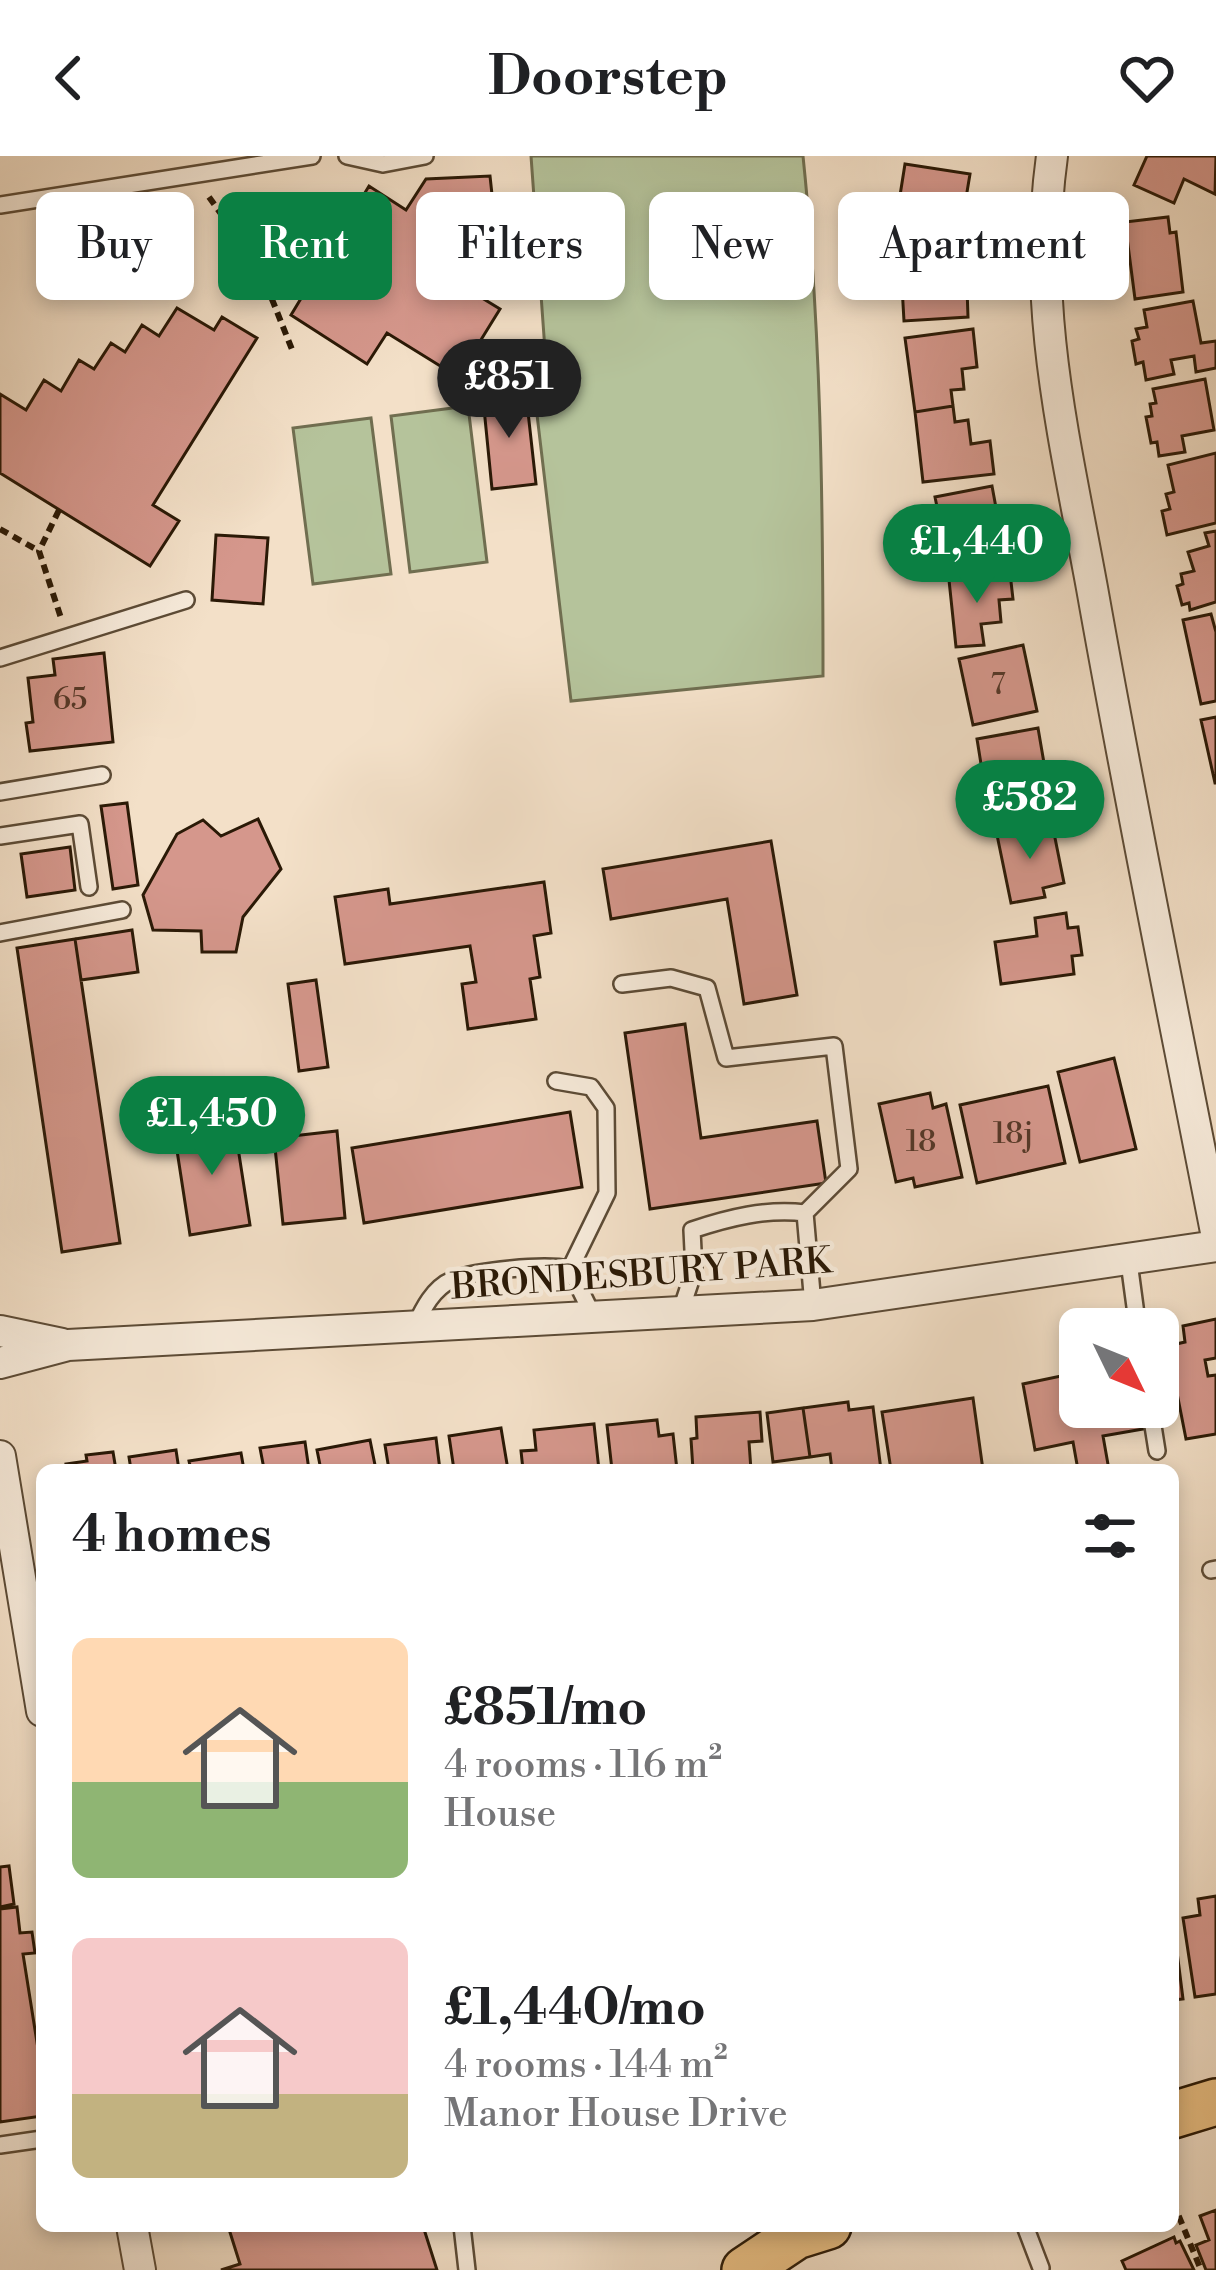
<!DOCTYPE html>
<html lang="en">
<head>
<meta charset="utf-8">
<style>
  :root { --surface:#fff; --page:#f2f2f2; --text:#202124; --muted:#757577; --accent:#0b8043 }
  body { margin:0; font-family:"Libre Bodoni",serif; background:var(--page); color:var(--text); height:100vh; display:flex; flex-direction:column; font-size:45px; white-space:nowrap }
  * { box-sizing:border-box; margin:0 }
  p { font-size:39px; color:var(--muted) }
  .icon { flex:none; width:66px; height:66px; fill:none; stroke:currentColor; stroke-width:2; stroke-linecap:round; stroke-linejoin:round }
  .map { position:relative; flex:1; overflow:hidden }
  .details { position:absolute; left:36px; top:1308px; width:1143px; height:768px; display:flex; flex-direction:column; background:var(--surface); border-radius:18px; box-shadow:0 6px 18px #0003 }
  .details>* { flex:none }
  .hud { position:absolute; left:36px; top:36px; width:1146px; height:108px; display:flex; gap:24px }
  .needle { width:78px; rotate:133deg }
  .tools { position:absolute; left:1059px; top:1152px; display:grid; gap:24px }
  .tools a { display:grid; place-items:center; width:120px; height:120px; border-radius:18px; background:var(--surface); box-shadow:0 6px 18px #0003; font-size:60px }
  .price { position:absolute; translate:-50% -102px; padding:0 27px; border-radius:42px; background:var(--accent); color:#fff; font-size:39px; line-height:78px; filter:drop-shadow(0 3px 6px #0008) }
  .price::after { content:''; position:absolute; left:50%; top:72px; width:36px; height:27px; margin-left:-18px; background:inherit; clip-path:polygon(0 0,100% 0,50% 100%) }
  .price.on { background:#222; color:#fff }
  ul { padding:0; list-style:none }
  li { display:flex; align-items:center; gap:36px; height:300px; padding:0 36px }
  li span { display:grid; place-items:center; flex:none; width:336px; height:240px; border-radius:18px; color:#555 }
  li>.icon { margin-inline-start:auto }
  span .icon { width:144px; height:144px; fill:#fffc; stroke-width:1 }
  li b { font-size:51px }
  h2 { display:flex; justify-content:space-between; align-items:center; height:144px; padding:0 36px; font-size:51px }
  .pill { padding:0 42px; border-radius:18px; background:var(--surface); box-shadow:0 6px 18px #0003; font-size:42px; line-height:108px }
  .pill.on { background:var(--accent); color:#fff }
  header { display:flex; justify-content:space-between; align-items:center; height:156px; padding:0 36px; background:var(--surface); font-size:54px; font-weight:800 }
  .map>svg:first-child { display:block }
  .green { fill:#b5c39b; stroke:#706e50; stroke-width:3 }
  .building { fill:#d5978c; stroke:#2a1906; stroke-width:3 }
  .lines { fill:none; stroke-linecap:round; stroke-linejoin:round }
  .service-casing { stroke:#5c4b36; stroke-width:20 }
  .minor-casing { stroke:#5c4b36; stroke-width:34 }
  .primary-casing { stroke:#2a1906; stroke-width:50 }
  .path { stroke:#2a1906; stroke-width:6; stroke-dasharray:9 6; stroke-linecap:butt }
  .service { stroke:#f7ebdb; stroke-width:15 }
  .minor { stroke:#f7ebdb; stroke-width:30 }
  .primary { stroke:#eac084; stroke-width:45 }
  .labels { text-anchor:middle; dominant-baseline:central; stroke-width:9; stroke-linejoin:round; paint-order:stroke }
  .number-label { font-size:30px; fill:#553828 }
  .street-label { font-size:36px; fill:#2a1906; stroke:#f7ebdb }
</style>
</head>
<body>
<header><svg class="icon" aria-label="back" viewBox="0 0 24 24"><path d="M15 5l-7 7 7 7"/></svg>Doorstep<svg class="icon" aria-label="heart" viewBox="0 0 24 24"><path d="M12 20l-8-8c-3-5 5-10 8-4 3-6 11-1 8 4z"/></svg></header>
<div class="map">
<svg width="1216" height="2114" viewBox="0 0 1216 2114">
  <rect width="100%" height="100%" fill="#f3e0c8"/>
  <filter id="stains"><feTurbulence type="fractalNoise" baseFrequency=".00167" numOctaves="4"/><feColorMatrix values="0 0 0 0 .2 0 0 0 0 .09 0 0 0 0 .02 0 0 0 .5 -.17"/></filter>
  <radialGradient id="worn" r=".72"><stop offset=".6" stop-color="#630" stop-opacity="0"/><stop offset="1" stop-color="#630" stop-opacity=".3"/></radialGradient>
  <path class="green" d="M 531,0 L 803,0 C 821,173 823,346 823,520 L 571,545 L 533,225 L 547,222 Z
    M 468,250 L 487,406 L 410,416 L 391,260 Z
    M 371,262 L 391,418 L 313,428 L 293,272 Z"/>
  <path class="building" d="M 1147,0 L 1216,0 L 1215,38 L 1184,23 L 1174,47 L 1134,29 Z
    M 905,8 L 970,18 L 964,54 L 947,51 L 941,87 L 886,78 L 891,50 L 898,52 Z
    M 490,20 L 497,85 L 440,89 L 428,109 L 500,153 L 458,221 L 387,177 L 367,208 L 291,159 L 369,30 L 406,54 L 426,23 Z
    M 1168,61 L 1170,77 L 1176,76 L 1183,136 L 1135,143 L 1125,66 Z
    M 929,93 L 930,111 L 956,109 L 957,133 L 967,132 L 968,161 L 904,165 L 900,95 Z
    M 1193,145 L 1201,187 L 1216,185 L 1216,212 L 1196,216 L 1194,200 L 1171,204 L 1174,218 L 1146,224 L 1143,206 L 1136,208 L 1132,185 L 1139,183 L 1136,173 L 1147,171 L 1144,154 Z
    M 177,152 L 214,174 L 222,161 L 257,182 L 153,349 L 179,365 L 150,410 L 0,317 L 0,238 L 26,254 L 44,224 L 61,235 L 79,204 L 94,213 L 111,187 L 125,196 L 142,169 L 159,180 Z
    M 973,173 L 977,211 L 962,213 L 964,233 L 951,234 L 953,250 L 915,256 L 905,182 Z
    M 1205,223 L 1214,274 L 1182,280 L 1185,296 L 1159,300 L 1157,286 L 1151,287 L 1146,261 L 1152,260 L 1150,248 L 1156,247 L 1153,233 Z
    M 526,238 L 536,328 L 492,333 L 483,242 Z
    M 953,250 L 955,266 L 968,264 L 971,288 L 990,285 L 994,318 L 923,326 L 915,256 Z
    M 1216,297 L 1216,367 L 1167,379 L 1162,355 L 1170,353 L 1166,338 L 1174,336 L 1168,309 Z
    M 992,330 L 1004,395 L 973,401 L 969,385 L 945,390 L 935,341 Z
    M 1216,375 L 1216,446 L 1190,454 L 1189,447 L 1182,449 L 1177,430 L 1183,428 L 1181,418 L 1194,415 L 1188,396 L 1209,390 L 1205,377 Z
    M 216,379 L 268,382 L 263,448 L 212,444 Z
    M 1010,417 L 1013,443 L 999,444 L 1001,466 L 981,468 L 984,489 L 956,491 L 949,424 Z
    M 1211,458 L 1216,476 L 1216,545 L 1201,548 L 1183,464 Z
    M 1023,489 L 1037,555 L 973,569 L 959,503 Z
    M 104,497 L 113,586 L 30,595 L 26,567 L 33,566 L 28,522 L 55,519 L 53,503 Z
    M 1216,561 L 1216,627 L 1215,627 L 1201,564 Z
    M 1038,572 L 1050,642 L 1018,648 L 1021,663 L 982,670 L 977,640 L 986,639 L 977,583 Z
    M 127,647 L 138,729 L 113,733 L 101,650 Z
    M 258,663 L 281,713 L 243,761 L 236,796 L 202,796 L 201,775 L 153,774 L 143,739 L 177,678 L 203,664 L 221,680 Z
    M 1052,667 L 1064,727 L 1043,732 L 1045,741 L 1011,747 L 997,679 Z
    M 771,685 L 797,839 L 744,848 L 727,743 L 611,763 L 603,713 Z
    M 70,691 L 75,734 L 27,741 L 21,698 Z
    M 544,726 L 551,777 L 534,780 L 540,821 L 530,823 L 536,863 L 468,873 L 462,828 L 476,826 L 470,790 L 345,808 L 335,741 L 388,733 L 390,748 Z
    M 1066,757 L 1068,772 L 1078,771 L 1082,799 L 1072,800 L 1074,818 L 1001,828 L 995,786 L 1037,780 L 1035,762 Z
    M 132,774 L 138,816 L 81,824 L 75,783 Z
    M 75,783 L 120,1087 L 62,1096 L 17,792 Z
    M 316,824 L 328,911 L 299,915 L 288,828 Z
    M 685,868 L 701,982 L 817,965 L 826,1027 L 650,1053 L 625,877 Z
    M 1114,902 L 1136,993 L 1080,1006 L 1058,916 Z
    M 1048,930 L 1065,1007 L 977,1027 L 960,949 Z
    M 930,937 L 933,952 L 946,948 L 962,1021 L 915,1031 L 913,1022 L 896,1026 L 879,948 Z
    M 570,956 L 582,1031 L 364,1067 L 352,992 Z
    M 234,966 L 250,1069 L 190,1079 L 174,975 Z
    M 337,975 L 345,1062 L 283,1068 L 274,982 Z
    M 1216,1163 L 1216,1202 L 1205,1204 L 1208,1220 L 1216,1219 L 1216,1278 L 1186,1283 L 1176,1232 L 1165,1234 L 1159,1199 L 1164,1198 L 1163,1191 L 1185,1186 L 1183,1170 Z
    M 1080,1216 L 1080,1251 L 1139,1251 L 1143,1273 L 1103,1280 L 1109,1314 L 1078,1314 L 1073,1286 L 1035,1294 L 1023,1228 Z
    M 973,1242 L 983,1314 L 891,1314 L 882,1256 Z
    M 848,1246 L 849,1254 L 873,1251 L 881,1314 L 832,1314 L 830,1298 L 810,1301 L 803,1252 Z
    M 803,1252 L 810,1301 L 773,1306 L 767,1257 Z
    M 760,1256 L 762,1285 L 749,1286 L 751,1314 L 693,1314 L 691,1283 L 697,1282 L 696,1261 Z
    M 657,1264 L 659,1280 L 673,1278 L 677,1314 L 612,1314 L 607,1269 Z
    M 594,1268 L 599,1314 L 523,1314 L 521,1295 L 536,1294 L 534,1274 Z
    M 501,1272 L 508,1314 L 454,1314 L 449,1280 Z
    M 436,1282 L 440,1314 L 389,1314 L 385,1289 Z
    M 370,1284 L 376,1314 L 321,1314 L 317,1294 Z
    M 305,1286 L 309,1314 L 256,1314 L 264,1313 L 260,1292 Z
    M 176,1294 L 179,1314 L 131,1314 L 129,1301 Z
    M 113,1296 L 116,1314 L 67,1314 L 66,1308 L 87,1305 L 86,1299 Z
    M 241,1297 L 244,1314 L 191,1314 L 189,1305 Z
    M 9,1710 L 14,1748 L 0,1751 L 0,1711 Z
    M 1216,1740 L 1216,1838 L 1195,1841 L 1183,1762 L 1200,1759 L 1198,1743 Z
    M 17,1751 L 20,1777 L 32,1776 L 35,1797 L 23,1798 L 42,1918 L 42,1960 L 0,1966 L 0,1753 Z
    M 1173,1764 L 1183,1843 L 1173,1844 Z
    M 1216,2054 L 1216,2114 L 1206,2114 L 1196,2089 L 1209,2084 L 1200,2060 Z
    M 228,2070 L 423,2070 L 437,2114 L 221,2114 L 240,2108 Z
    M 1174,2081 L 1176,2087 L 1180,2085 L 1194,2114 L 1126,2114 L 1122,2105 Z"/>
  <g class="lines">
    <defs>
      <path id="service" d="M 347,0 L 383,8 L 425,0
        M 0,49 L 312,0
        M 0,502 L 186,444
        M 0,636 L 102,619
        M 0,680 L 80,668 L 89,731
        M 0,777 L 122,754
        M 622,828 L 671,822 L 707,832 L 726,902 L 834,890 L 849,1013 L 805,1057 L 813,1149
        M 1129,1106 L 1138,1173
        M 570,1113 L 593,1160
        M 680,1157 L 694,1115 L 692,1074 C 728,1062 767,1052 805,1057
        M 415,1170 C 423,1153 433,1132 452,1124 C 478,1114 543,1108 570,1113 L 607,1037 L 606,952 L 591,931 L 556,925
        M 1150,1251 L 1157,1295
        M 1211,1414 L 1216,1413
        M 0,1989 L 42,1983
        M 462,2070 L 467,2114
        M 1025,2070 L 1041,2112"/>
      <path id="minor" d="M 1052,0 C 1031,152 1065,284 1092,432 C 1130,647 1174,861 1216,1076
        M 0,1175 L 62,1188
        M 0,1207 L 68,1189 L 813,1149 L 1216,1090
        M 0,1300 L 42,1555
        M 132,2070 L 140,2114"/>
      <path id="primary" d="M 1173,1959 L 1216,1946
        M 745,2114 L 796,2080 L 828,2070"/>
    </defs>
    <use href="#service" class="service-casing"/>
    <use href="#minor" class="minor-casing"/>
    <use href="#primary" class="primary-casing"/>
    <path class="path" d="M 209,41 L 260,113 L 293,196
      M 59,354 L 39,395 L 61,462
      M 0,373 L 39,395
      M 1173,2046 L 1201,2114"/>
    <use href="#service" class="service"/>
    <use href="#minor" class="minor"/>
    <use href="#primary" class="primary"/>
  </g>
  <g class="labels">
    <g class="number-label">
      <text x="998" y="529">7</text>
      <text x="70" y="544">65</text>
      <text x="1013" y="978">18j</text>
      <text x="921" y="986">18</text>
    </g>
    <g class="street-label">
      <text transform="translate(641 1119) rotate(-4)">BRONDESBURY PARK</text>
    </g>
  </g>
  <rect width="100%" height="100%" filter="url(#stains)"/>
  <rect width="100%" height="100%" fill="url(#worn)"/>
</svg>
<div class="tools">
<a><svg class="needle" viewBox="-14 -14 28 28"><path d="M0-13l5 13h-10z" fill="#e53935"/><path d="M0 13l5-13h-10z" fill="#757577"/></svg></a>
</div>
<b class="price on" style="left:509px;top:285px">£851</b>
<b class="price" style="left:977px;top:450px">£1,440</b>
<b class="price" style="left:1030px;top:706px">£582</b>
<b class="price" style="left:212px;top:1022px">£1,450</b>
<div class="hud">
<a class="pill">Buy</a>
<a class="pill on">Rent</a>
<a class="pill">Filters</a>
<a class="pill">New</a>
<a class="pill">Apartment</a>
</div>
<section class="details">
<h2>4 homes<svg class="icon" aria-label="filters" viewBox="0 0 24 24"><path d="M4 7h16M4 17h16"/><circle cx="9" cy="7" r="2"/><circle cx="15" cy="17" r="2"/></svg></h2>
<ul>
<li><span style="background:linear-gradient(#ffd9b3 60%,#8fb573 0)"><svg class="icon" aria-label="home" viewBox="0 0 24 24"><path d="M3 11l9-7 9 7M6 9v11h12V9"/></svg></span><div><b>£851/mo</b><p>4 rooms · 116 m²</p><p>House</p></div></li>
<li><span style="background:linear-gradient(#f6c9c9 65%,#c2b280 0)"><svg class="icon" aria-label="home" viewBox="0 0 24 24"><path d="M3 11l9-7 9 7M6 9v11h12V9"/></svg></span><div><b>£1,440/mo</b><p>4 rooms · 144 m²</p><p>Manor House Drive</p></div></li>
</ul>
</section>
</div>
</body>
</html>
